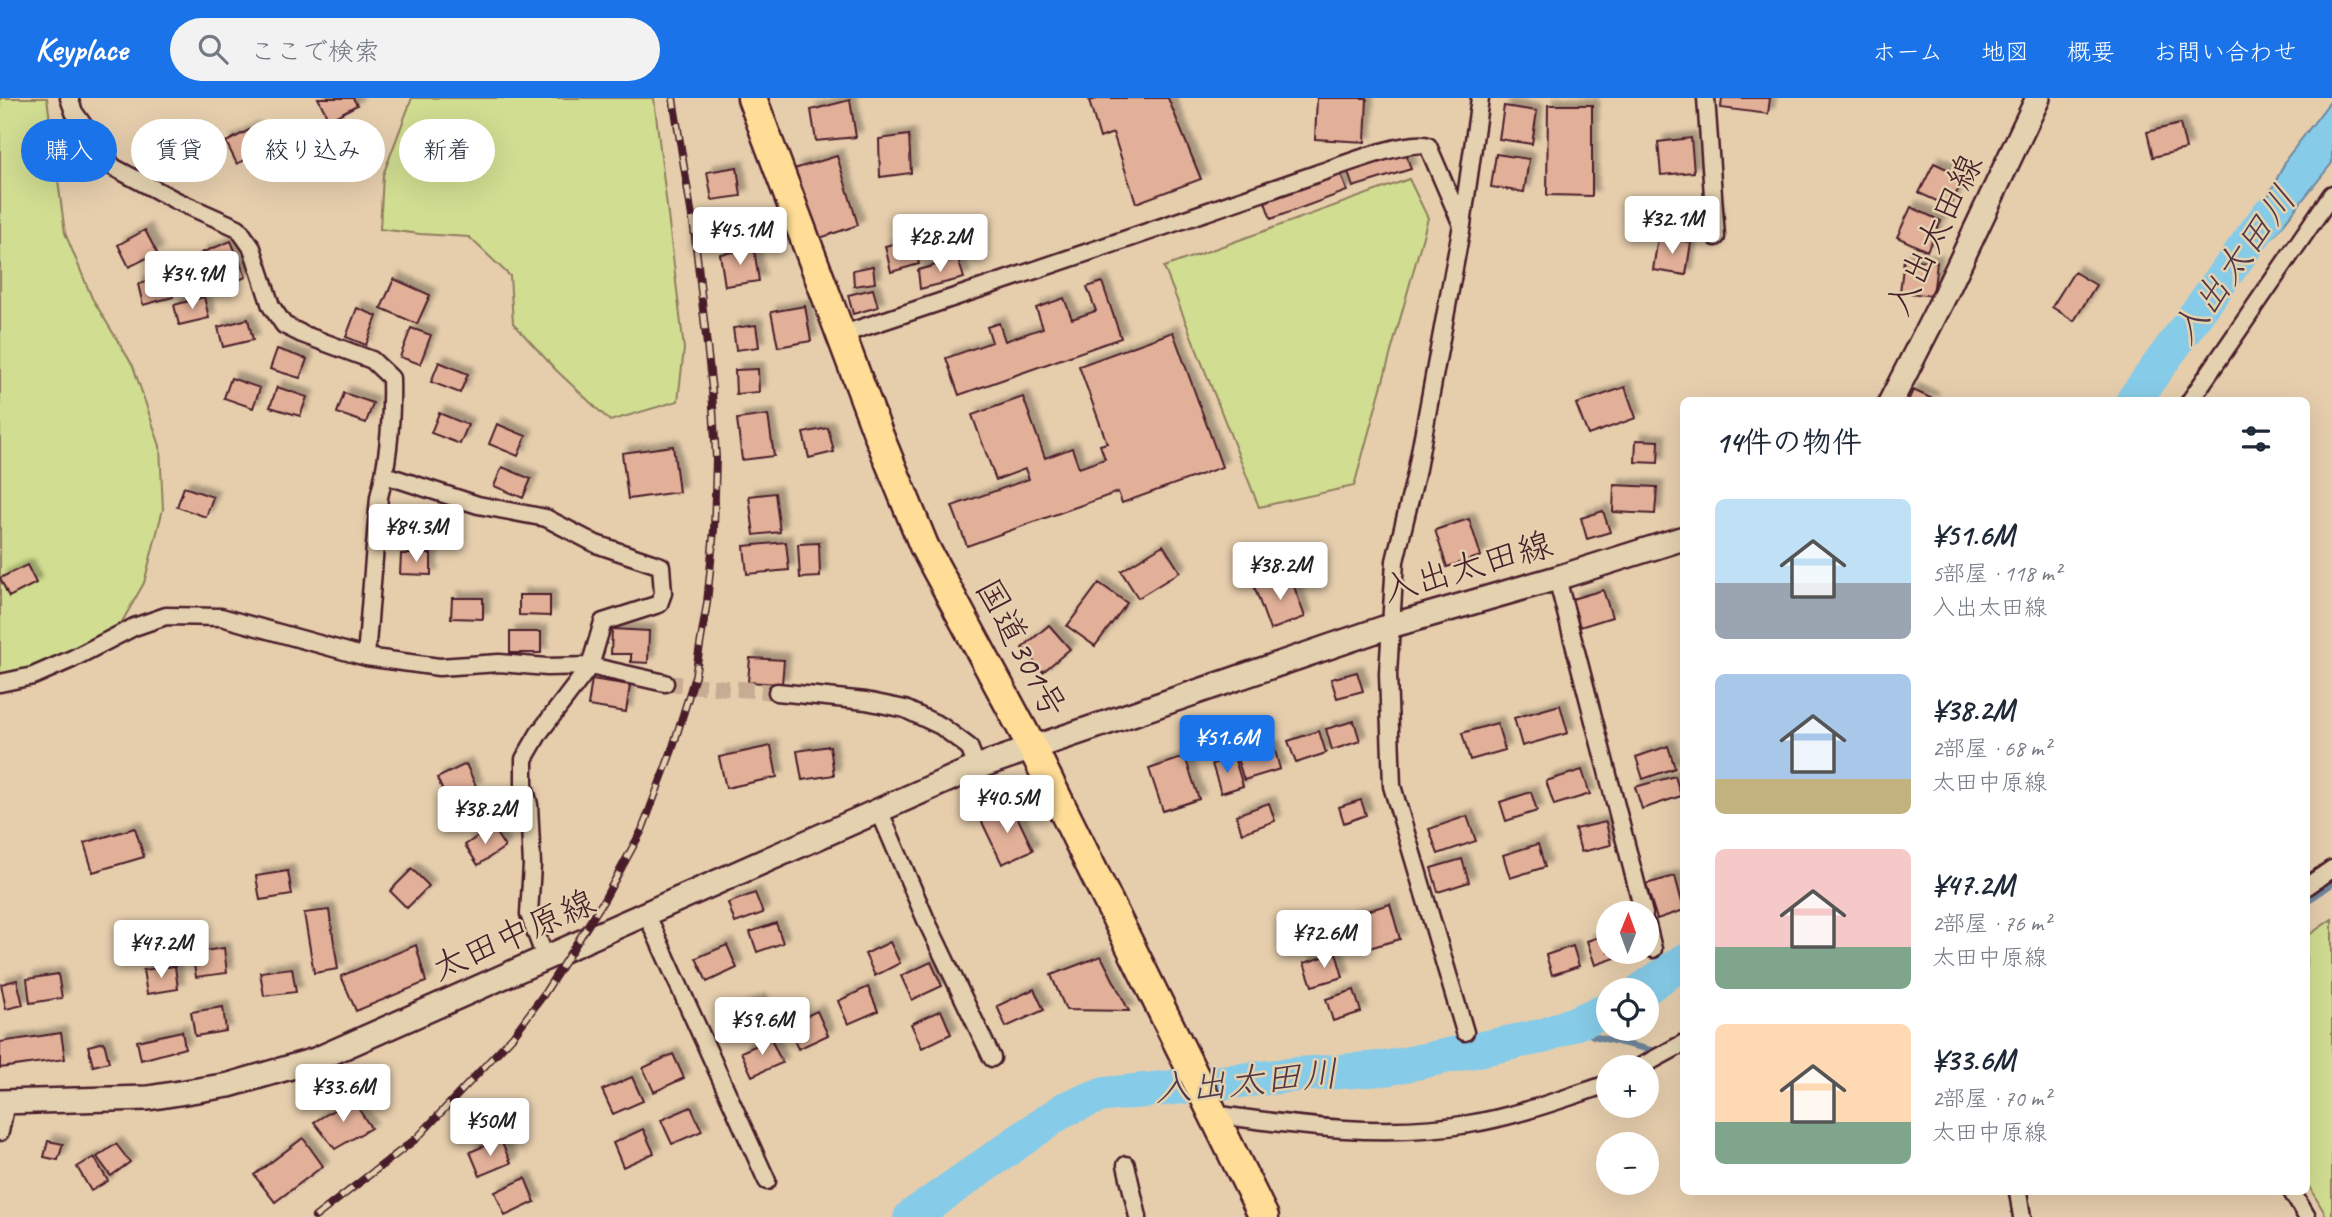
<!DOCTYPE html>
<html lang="ja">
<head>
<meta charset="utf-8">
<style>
  :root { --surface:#fff; --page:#f2f2f3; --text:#1f2937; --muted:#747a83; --accent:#1a73e8 }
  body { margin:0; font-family:Caveat,"Klee One",sans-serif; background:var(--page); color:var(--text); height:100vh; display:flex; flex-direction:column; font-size:26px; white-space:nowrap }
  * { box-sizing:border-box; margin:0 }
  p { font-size:23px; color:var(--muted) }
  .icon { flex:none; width:38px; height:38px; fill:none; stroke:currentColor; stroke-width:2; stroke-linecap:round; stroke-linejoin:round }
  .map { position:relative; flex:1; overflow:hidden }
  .details { position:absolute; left:1680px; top:299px; width:630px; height:798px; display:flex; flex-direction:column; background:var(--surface); border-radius:10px; box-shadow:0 7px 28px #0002 }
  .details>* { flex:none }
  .top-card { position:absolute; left:21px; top:21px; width:665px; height:63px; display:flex; gap:14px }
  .needle { width:46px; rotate:1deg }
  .buttons { position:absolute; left:1596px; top:803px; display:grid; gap:14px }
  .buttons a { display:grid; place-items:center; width:63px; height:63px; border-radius:50%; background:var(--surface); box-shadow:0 7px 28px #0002; font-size:35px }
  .price { position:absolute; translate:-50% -60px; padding:0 16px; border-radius:7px; background:#fff; color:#222; font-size:23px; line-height:46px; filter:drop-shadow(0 2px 4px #0008) }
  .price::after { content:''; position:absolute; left:50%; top:42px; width:21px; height:16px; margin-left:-10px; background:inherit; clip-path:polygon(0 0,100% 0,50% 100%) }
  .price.on { background:var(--accent); color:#fff }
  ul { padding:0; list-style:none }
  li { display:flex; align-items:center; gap:21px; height:175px; padding:0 35px }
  li span { display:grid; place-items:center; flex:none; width:196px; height:140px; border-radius:10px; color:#555 }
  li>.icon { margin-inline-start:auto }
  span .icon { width:84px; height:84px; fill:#fffc; stroke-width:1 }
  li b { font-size:30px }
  h2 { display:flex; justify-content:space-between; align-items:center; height:84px; padding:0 35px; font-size:30px }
  .chip { padding:0 24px; border-radius:32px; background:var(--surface); box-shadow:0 7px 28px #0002; font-size:24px; line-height:63px }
  .chip.on { background:var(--accent); color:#fff }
  header { display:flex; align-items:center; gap:42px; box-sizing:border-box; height:98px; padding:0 35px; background:var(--accent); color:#fff }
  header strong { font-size:33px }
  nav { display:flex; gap:38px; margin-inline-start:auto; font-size:24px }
  .search { width:490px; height:63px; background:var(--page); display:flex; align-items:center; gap:18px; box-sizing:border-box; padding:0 24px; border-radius:38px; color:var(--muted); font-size:26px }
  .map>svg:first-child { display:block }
  .green { fill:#d1dd91; stroke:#8e7e5e; stroke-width:2 }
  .water { fill:#86cbe8; stroke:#6e869c; stroke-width:2 }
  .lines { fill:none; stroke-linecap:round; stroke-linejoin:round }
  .stream { stroke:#6e869c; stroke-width:6 }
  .river { stroke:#86cbe8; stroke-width:35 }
  .building { fill:#e2b098; stroke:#4a1f2b; stroke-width:2; filter:url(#shadow) }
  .minor-tunnel { stroke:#c7ab93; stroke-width:16; stroke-dasharray:16 8; stroke-linecap:butt }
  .minor-casing { stroke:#4a1f2b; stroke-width:21 }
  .secondary-casing { stroke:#4a1f2b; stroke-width:28 }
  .trunk-casing { stroke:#4a1f2b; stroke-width:33 }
  .minor { stroke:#e3d1af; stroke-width:16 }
  .secondary { stroke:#e3d1af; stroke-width:23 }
  .trunk { stroke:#ffdd96; stroke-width:28 }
  .rail-casing { stroke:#4a1f2b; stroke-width:8 }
  .rail { stroke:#e3d1af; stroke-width:5; stroke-dasharray:16; stroke-linecap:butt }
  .labels { text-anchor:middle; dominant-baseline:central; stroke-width:5; stroke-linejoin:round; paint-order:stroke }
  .street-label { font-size:35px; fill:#4a1f2b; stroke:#e3d1af }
  .water-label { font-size:37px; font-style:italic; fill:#533947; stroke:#e3d1af }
</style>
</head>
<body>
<header>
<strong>Keyplace</strong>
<div class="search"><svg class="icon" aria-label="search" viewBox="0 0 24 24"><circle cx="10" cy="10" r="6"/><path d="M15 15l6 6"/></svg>ここで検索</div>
<nav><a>ホーム</a><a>地図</a><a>概要</a><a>お問い合わせ</a></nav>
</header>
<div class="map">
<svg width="2332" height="1119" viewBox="0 0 2332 1119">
  <defs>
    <filter id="shadow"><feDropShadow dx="6" dy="-6" stdDeviation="2" flood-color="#0004"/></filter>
  </defs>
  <rect width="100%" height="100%" fill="#e6cead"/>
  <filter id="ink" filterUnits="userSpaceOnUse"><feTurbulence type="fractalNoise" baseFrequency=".0143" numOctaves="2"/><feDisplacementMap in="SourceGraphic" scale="14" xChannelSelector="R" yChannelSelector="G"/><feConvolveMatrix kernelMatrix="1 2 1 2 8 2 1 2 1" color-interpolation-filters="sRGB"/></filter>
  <g filter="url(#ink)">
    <path class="green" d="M 0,0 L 47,0 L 65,135 L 92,200 L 133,268 L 160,348 L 163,411 L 144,485 L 115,536 L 62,570 L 0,579 Z
      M 412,0 L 654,0 L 684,251 L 678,303 L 610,323 L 556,272 L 513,225 L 510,178 L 469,139 L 420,136 L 380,131 L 383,77 Z
      M 1409,81 L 1428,120 L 1354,388 L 1259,409 L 1164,169 Z
      M 2332,821 L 2332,1119 L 2327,1119 L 2307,1085 L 2306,839 Z"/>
    <path class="water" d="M 2332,1 L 2332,65 L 2274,138 L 2241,154 L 2287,60 Z"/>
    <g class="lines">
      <path class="stream" d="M 2306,804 L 2332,786
        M 1576,926 L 1593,938 L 1659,954"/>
      <path class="river" d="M 2133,303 L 2269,116
        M 1642,892 L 1684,863
        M 911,1119 L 1065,1011 L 1101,997 L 1292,977 L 1388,970 L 1543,938 L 1608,912"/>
    </g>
    <path class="building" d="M 318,0 L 353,0 L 357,7 L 329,22 Z
      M 1101,0 L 1168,0 L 1201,81 L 1136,105 L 1113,35 L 1100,40 L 1089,3 Z
      M 1317,0 L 1367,0 L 1365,44 L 1315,41 Z
      M 1722,0 L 1770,0 L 1768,16 L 1721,10 Z
      M 850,2 L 856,39 L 816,43 L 811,12 Z
      M 1548,7 L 1592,7 L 1592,98 L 1547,97 Z
      M 1504,8 L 1537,13 L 1532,46 L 1499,41 Z
      M 2180,26 L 2186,51 L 2153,59 L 2147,34 Z
      M 253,30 L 265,52 L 237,66 L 226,44 Z
      M 909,37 L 911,75 L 880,79 L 879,41 Z
      M 1691,40 L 1694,74 L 1661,77 L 1658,44 Z
      M 1406,56 L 1411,71 L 1353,89 L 1348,74 Z
      M 1496,56 L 1529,61 L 1524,94 L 1491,89 Z
      M 837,58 L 858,127 L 820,140 L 794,71 Z
      M 1934,65 L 1964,79 L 1950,109 L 1919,95 Z
      M 737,69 L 741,98 L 712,102 L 707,74 Z
      M 1341,76 L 1347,93 L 1271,121 L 1265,104 Z
      M 1911,109 L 1941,123 L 1927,153 L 1897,139 Z
      M 145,132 L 157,155 L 129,169 L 118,147 Z
      M 1658,139 L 1691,144 L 1686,177 L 1653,172 Z
      M 913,141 L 919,166 L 891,174 L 885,148 Z
      M 231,143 L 246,179 L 217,191 L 201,155 Z
      M 754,151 L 759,183 L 725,188 L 720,156 Z
      M 958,161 L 964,180 L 920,191 L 918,172 Z
      M 1904,161 L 1937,164 L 1933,198 L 1900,194 Z
      M 873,168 L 875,185 L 854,188 L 853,172 Z
      M 2074,174 L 2096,187 L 2074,223 L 2052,209 Z
      M 168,179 L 173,199 L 143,207 L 138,186 Z
      M 394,181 L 430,197 L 417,226 L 381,210 Z
      M 1102,184 L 1121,240 L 959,297 L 946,260 L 992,244 L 987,229 L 999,225 L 1005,243 L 1043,230 L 1036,210 L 1064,200 L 1072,221 L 1096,213 L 1087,189 Z
      M 873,191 L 878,209 L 853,216 L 848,197 Z
      M 204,199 L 209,220 L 179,227 L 174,207 Z
      M 805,208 L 811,243 L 778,249 L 771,214 Z
      M 357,210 L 377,218 L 366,247 L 346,239 Z
      M 248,221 L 253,242 L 223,249 L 218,229 Z
      M 756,227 L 759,249 L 736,252 L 733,230 Z
      M 411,230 L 431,237 L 420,266 L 400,259 Z
      M 1173,234 L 1222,369 L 1122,405 L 1118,394 L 967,448 L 952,408 L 1029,381 L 1025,371 L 996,382 L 972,317 L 1023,299 L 1045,360 L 1072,350 L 1079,370 L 1105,361 L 1100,347 L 1107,345 L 1079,268 Z
      M 277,251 L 307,261 L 300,280 L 270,271 Z
      M 439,264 L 468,276 L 460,295 L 431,284 Z
      M 758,271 L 759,294 L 736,296 L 735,272 Z
      M 231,280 L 260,290 L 253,310 L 224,300 Z
      M 277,289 L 307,299 L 300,318 L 270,309 Z
      M 1625,289 L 1636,320 L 1588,337 L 1576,306 Z
      M 1913,292 L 1933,301 L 1932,303 L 1908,303 Z
      M 344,295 L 373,305 L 366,325 L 337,315 Z
      M 439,315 L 468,327 L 460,346 L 431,335 Z
      M 768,317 L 774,358 L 742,362 L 737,321 Z
      M 497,326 L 526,338 L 518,358 L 489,346 Z
      M 828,330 L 834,354 L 809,360 L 803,335 Z
      M 1636,342 L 1659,343 L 1658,365 L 1635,364 Z
      M 673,348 L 679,394 L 628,401 L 622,355 Z
      M 502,369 L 531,381 L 523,400 L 494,388 Z
      M 1614,387 L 1657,389 L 1655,416 L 1613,414 Z
      M 184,389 L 213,399 L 206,419 L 177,409 Z
      M 775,395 L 780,434 L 754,437 L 749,398 Z
      M 1603,413 L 1610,434 L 1587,441 L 1581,420 Z
      M 1469,421 L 1481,458 L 1447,469 L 1435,432 Z
      M 786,444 L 789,472 L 747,476 L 744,448 Z
      M 819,445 L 820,479 L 800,480 L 798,446 Z
      M 1163,447 L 1180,474 L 1138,500 L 1121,473 Z
      M 401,456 L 431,456 L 431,477 L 400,476 Z
      M 27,467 L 36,485 L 9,499 L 0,480 Z
      M 1289,475 L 1305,519 L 1270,532 L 1254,488 Z
      M 1099,485 L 1127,505 L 1095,548 L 1067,528 Z
      M 1603,492 L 1612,519 L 1580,529 L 1572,501 Z
      M 519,497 L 550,497 L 550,518 L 519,517 Z
      M 452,500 L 483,500 L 483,521 L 451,520 Z
      M 1049,527 L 1070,551 L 1043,574 L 1022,550 Z
      M 612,531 L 649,533 L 648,565 L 631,564 L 631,556 L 611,556 Z
      M 510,534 L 541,534 L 541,555 L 510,555 Z
      M 750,560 L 784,562 L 782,586 L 748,584 Z
      M 1357,574 L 1363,593 L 1337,600 L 1331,581 Z
      M 592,581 L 630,587 L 626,614 L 588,608 Z
      M 1560,607 L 1568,635 L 1522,648 L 1514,620 Z
      M 1354,623 L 1360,643 L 1332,652 L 1326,631 Z
      M 1497,625 L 1505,652 L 1470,662 L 1462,635 Z
      M 1319,633 L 1326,655 L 1296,665 L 1288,643 Z
      M 771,648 L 777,679 L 726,690 L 719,659 Z
      M 830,648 L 834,677 L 802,682 L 797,653 Z
      M 1668,648 L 1675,670 L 1643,681 L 1636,659 Z
      M 1274,649 L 1280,671 L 1244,682 L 1237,660 Z
      M 1185,659 L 1199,701 L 1163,713 L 1149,671 Z
      M 1234,659 L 1243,688 L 1221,695 L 1212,666 Z
      M 466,666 L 476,688 L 447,702 L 437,680 Z
      M 1582,672 L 1590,696 L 1554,707 L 1546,683 Z
      M 1675,678 L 1681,698 L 1642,711 L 1635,689 Z
      M 1531,694 L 1537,713 L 1506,723 L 1500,704 Z
      M 1361,702 L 1366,717 L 1344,725 L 1339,709 Z
      M 1269,705 L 1275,723 L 1242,735 L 1236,717 Z
      M 1012,708 L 1033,752 L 1002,766 L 981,722 Z
      M 1467,718 L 1476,743 L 1438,756 L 1429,731 Z
      M 1606,724 L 1611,747 L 1581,754 L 1575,731 Z
      M 492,729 L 505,749 L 478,767 L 465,747 Z
      M 135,730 L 144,759 L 93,774 L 84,745 Z
      M 1538,746 L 1545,769 L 1510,780 L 1503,757 Z
      M 1462,761 L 1469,784 L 1438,794 L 1431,770 Z
      M 412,771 L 429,788 L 407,810 L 390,793 Z
      M 288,773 L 292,797 L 260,802 L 256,778 Z
      M 1675,778 L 1684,812 L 1657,821 L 1646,786 Z
      M 755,795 L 763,815 L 735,825 L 728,805 Z
      M 1390,806 L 1400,841 L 1359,853 L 1349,818 Z
      M 329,812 L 338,871 L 314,875 L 304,815 Z
      M 776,825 L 783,845 L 757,854 L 750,834 Z
      M 189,829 L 193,851 L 178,854 L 174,831 Z
      M 1608,836 L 1608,854 L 1623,854 L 1624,857 L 1595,867 L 1587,843 Z
      M 890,844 L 900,865 L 875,878 L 865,856 Z
      M 416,847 L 426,884 L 356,913 L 341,878 Z
      M 727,847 L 737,870 L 707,884 L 696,860 Z
      M 1573,848 L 1579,868 L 1552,877 L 1546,857 Z
      M 224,850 L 227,875 L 196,879 L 192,855 Z
      M 1336,855 L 1343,879 L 1312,888 L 1304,865 Z
      M 1101,858 L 1129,913 L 1066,912 L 1051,877 Z
      M 931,864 L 942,888 L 912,902 L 901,878 Z
      M 175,868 L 178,891 L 147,896 L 143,872 Z
      M 292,870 L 296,894 L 264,898 L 260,874 Z
      M 58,876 L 62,900 L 30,905 L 27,881 Z
      M 17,882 L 23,907 L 6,911 L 1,886 Z
      M 868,889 L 878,913 L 848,926 L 838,903 Z
      M 1034,891 L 1044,912 L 1006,929 L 997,908 Z
      M 1354,892 L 1361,914 L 1333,923 L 1326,901 Z
      M 760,902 L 770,926 L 740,939 L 730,915 Z
      M 223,909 L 226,933 L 195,938 L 191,914 Z
      M 941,912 L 951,936 L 922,950 L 911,926 Z
      M 817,913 L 828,937 L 798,951 L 787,927 Z
      M 182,933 L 185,950 L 141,962 L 137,943 Z
      M 61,935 L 65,961 L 0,970 L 0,944 Z
      M 771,941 L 782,965 L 752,978 L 741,954 Z
      M 104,944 L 109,964 L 93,968 L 88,948 Z
      M 673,956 L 684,980 L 654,994 L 643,970 Z
      M 632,979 L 643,1003 L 613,1016 L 602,992 Z
      M 352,1001 L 371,1030 L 335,1051 L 314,1024 Z
      M 691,1009 L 702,1033 L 672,1046 L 661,1022 Z
      M 643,1031 L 654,1055 L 623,1069 L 613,1045 Z
      M 303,1040 L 323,1068 L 275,1104 L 254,1077 Z
      M 500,1041 L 511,1065 L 480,1078 L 470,1054 Z
      M 48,1043 L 63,1046 L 58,1062 L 44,1059 Z
      M 116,1046 L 130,1064 L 111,1078 L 97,1059 Z
      M 94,1059 L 108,1083 L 91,1093 L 77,1069 Z
      M 525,1080 L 535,1104 L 505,1118 L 495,1094 Z"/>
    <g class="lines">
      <path class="minor-tunnel" d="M 665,585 L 777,594"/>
      <defs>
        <path id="minor" d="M 69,0 L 74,14 L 113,69 L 175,102 L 238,130 L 252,150 L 271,208 L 284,227 L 302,236 L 372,262 L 391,280 C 392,320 389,360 379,399 L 366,559
          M 1706,0 L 1716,139
          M 840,237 C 999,185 1157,131 1316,76 C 1337,69 1410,40 1428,48 L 1462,127
          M 2190,303 L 2332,96
          M 385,377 L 478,407 L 546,420 L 596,446 L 661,468 L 663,495 L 659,506 L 603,524 L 590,568 L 539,635 L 524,661 L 524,687 L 529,707 L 532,767 L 529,816 L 546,862
          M 1557,480 L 1644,816
          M 0,585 L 33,578 L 72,561 L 134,529 L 166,518 L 221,519 L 366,559 L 439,569 L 499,565 L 547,569 L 590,568 L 665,585
          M 777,594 L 866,603 L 905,611 L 941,628 L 969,649 L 977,669
          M 879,712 L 926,822 L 992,960
          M 2306,789 L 2332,771
          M 647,817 L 767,1083
          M 1647,827 L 1653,851
          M 1465,934 L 1392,688 L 1388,576 L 1395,463 L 1416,376 L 1462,127 L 1480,0
          M 1638,970 L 1684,945
          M 1213,1016 C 1296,1028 1385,1040 1469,1026 C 1517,1018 1562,1001 1608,986
          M 0,1034 L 6,1004
          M 1126,1067 L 1138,1119
          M 2018,1094 L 2022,1119
          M 2292,1094 L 2307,1119"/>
        <path id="secondary" d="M 1891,303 L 1942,203 L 2038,0
          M 0,1004 L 148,1000 L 229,987 L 315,962 L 977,669 L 1390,528 L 1557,480 L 1684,440"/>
        <path id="trunk" d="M 752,0 L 879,338 L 924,448 L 1033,651 L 1264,1119"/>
      </defs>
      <use href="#minor" class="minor-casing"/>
      <use href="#secondary" class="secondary-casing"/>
      <use href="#trunk" class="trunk-casing"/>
      <use href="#minor" class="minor"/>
      <use href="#secondary" class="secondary"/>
      <use href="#trunk" class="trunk"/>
      <defs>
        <path id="rail" d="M 315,1119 L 417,1040 L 513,938 L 544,896 L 604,802 L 642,732 L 672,652 L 695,578 L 707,505 L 714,432 L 716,360 L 712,292 L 694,131 L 673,0"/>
      </defs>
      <use href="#rail" class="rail-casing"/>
      <use href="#rail" class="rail"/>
    </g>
  </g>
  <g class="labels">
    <g class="street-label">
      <text transform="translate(1934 137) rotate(-64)">入出太田線</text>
      <text transform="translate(1467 469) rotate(-16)">入出太田線</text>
      <text transform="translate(1021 550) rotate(62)">国道301号</text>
      <text transform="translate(513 837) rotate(-24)">太田中原線</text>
    </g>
    <g class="water-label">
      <text transform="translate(2233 167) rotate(-54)">入出太田川</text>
      <text transform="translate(1246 983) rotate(-5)">入出太田川</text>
    </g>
  </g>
</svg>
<div class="buttons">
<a><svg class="needle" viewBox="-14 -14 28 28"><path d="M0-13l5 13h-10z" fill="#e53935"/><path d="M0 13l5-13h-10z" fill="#747a83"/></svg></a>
<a><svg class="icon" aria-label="locate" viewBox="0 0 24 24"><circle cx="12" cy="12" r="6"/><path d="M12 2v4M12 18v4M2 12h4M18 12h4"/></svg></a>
<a>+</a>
<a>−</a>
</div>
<b class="price" style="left:1672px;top:158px">¥32.1M</b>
<b class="price" style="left:740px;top:169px">¥45.1M</b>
<b class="price" style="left:940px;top:176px">¥28.2M</b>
<b class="price" style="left:192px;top:213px">¥34.9M</b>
<b class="price" style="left:416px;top:466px">¥84.3M</b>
<b class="price" style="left:1280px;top:504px">¥38.2M</b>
<b class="price on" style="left:1227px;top:677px">¥51.6M</b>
<b class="price" style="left:1007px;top:737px">¥40.5M</b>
<b class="price" style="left:485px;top:748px">¥38.2M</b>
<b class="price" style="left:1324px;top:872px">¥72.6M</b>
<b class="price" style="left:161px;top:882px">¥47.2M</b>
<b class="price" style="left:762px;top:959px">¥59.6M</b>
<b class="price" style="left:343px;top:1026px">¥33.6M</b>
<b class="price" style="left:490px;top:1060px">¥50M</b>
<div class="top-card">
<a class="chip on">購入</a>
<a class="chip">賃貸</a>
<a class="chip">絞り込み</a>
<a class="chip">新着</a>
</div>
<section class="details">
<h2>14件の物件<svg class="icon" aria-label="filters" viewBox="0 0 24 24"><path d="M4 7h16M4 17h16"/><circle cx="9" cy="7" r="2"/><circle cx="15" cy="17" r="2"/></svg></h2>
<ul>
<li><span style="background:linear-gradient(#bfe0f5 60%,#9aa5b1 0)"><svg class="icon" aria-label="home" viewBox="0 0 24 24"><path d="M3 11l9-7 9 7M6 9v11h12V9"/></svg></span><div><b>¥51.6M</b><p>5部屋 · 118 m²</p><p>入出太田線</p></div></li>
<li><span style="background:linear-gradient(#a9c7e8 75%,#c2b280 0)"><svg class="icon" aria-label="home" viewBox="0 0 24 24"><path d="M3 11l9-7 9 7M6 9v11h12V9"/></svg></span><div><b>¥38.2M</b><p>2部屋 · 68 m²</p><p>太田中原線</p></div></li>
<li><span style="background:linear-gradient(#f6c9c9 70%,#7fa58c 0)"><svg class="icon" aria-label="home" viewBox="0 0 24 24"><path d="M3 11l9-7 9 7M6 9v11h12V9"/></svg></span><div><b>¥47.2M</b><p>2部屋 · 76 m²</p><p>太田中原線</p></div></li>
<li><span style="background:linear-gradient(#ffd9b3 70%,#7fa58c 0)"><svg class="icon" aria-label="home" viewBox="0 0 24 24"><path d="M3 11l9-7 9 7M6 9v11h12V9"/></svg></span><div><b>¥33.6M</b><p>2部屋 · 70 m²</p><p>太田中原線</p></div></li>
</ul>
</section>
</div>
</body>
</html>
